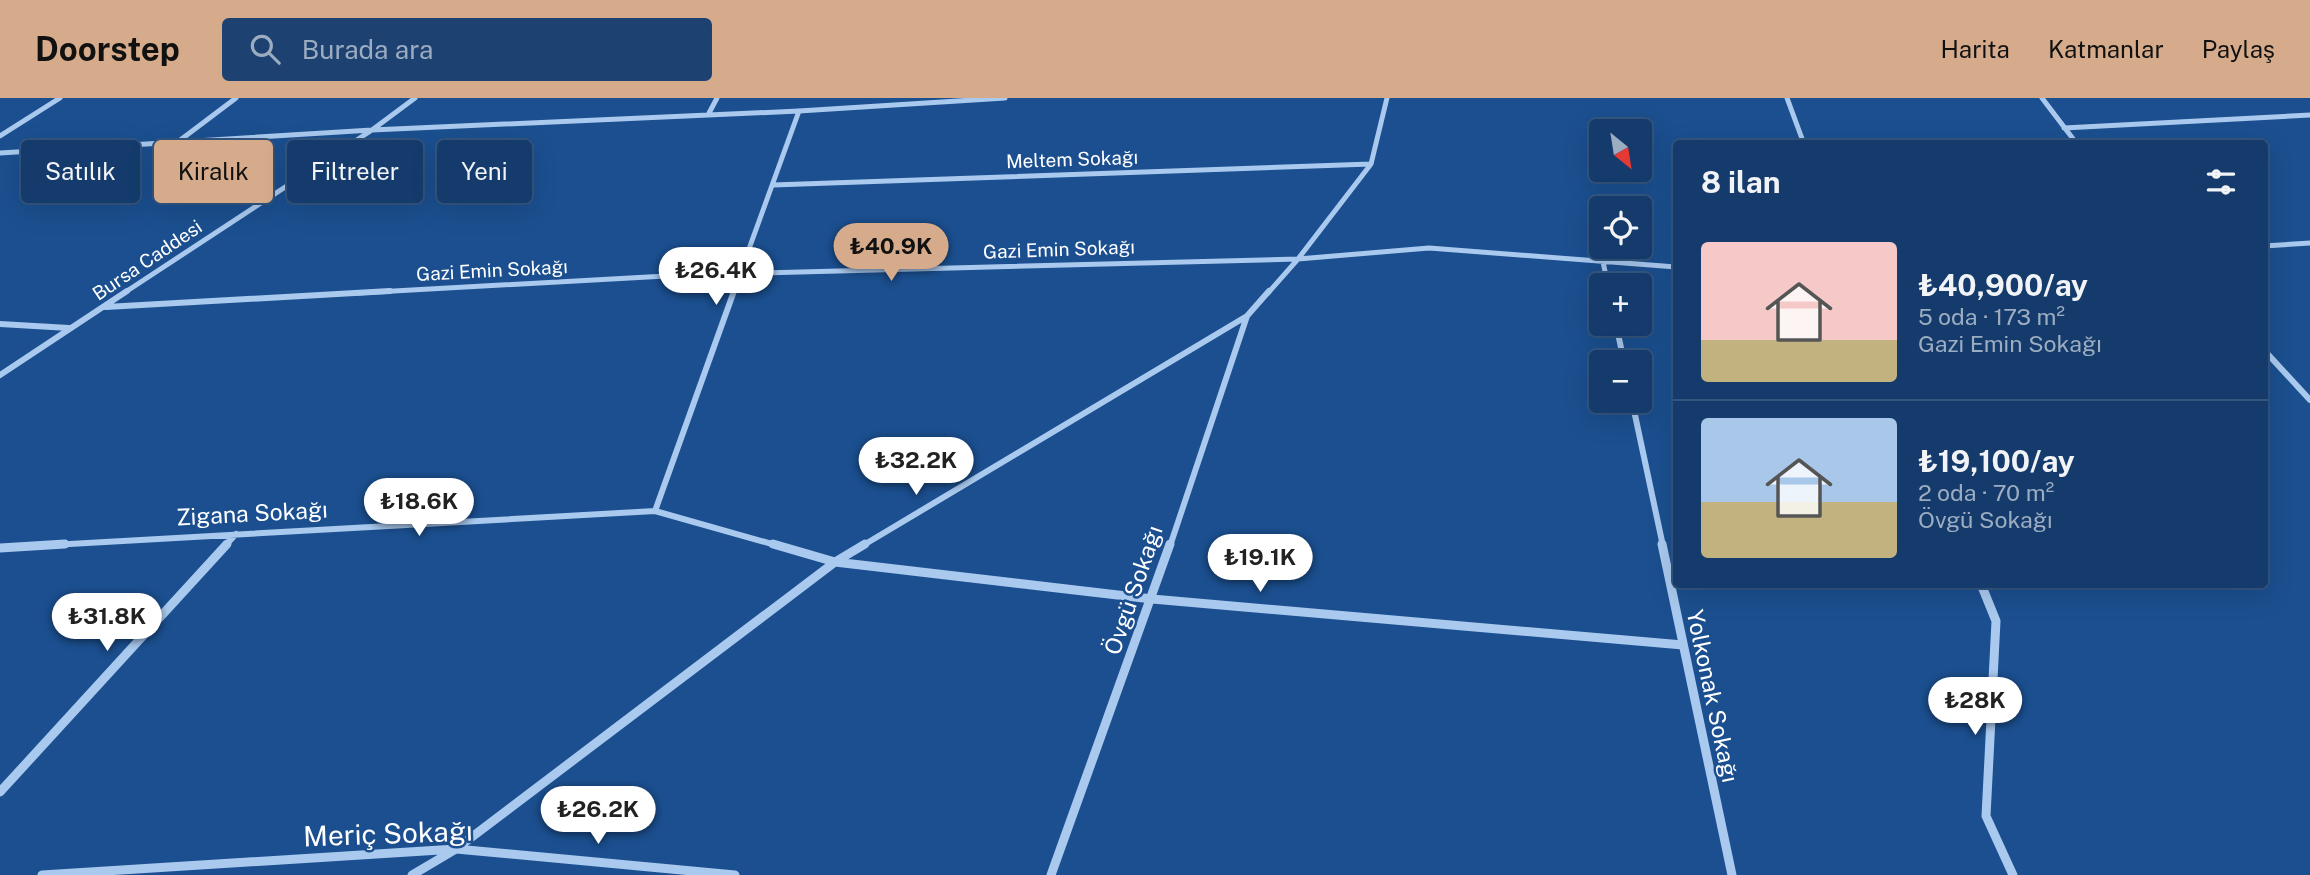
<!DOCTYPE html>
<html lang="tr">
<head>
<meta charset="utf-8">
<style>
  :root { --surface:#143b6b; --page:#1d4271; --text:#f1f3f6; --muted:#9dadc1; --line:#33557e; --accent:#d6ab8b }
  body { margin:0; font-family:"Public Sans",sans-serif; background:var(--page); color:var(--text); height:100vh; display:flex; flex-direction:column; font-size:26px; white-space:nowrap }
  * { box-sizing:border-box; margin:0 }
  p { font-size:23px; color:var(--muted) }
  .icon { flex:none; width:38px; height:38px; fill:none; stroke:currentColor; stroke-width:2; stroke-linecap:round; stroke-linejoin:round }
  .map { position:relative; flex:1; overflow:hidden }
  .details { position:absolute; left:1673px; top:42px; width:595px; height:448px; display:flex; flex-direction:column; background:var(--surface); border-radius:7px; box-shadow:0 7px 28px #0002,0 0 0 2px var(--line) }
  .details>* { flex:none }
  .banner { position:absolute; left:21px; top:42px; width:665px; height:63px; display:flex; gap:14px }
  .needle { width:46px; rotate:150deg }
  .fabs { position:absolute; left:1589px; top:21px; display:grid; gap:14px }
  .fabs a { display:grid; place-items:center; width:63px; height:63px; border-radius:7px; background:var(--surface); box-shadow:0 7px 28px #0002,0 0 0 2px var(--line); font-size:35px }
  .price { position:absolute; translate:-50% -60px; padding:0 16px; border-radius:24px; background:#fff; color:#222; font-size:23px; line-height:46px; filter:drop-shadow(0 2px 4px #0008) }
  .price::after { content:''; position:absolute; left:50%; top:42px; width:21px; height:16px; margin-left:-10px; background:inherit; clip-path:polygon(0 0,100% 0,50% 100%) }
  .price.on { background:var(--accent); color:#111 }
  ul { padding:0; list-style:none }
  li { display:flex; align-items:center; gap:21px; height:175px; padding:0 28px }
  li+li { border-top:2px solid var(--line) }
  li span { display:grid; place-items:center; flex:none; width:196px; height:140px; border-radius:7px; color:#555 }
  li>.icon { margin-inline-start:auto }
  span .icon { width:84px; height:84px; fill:#fffc; stroke-width:1 }
  li b { font-size:30px }
  h2 { display:flex; justify-content:space-between; align-items:center; height:84px; padding:0 28px; font-size:30px }
  .tag { padding:0 24px; border-radius:7px; background:var(--surface); box-shadow:0 7px 28px #0002,0 0 0 2px var(--line); font-size:24px; line-height:63px }
  .tag.on { background:var(--accent); color:#111 }
  header { display:flex; align-items:center; gap:42px; box-sizing:border-box; height:98px; padding:0 35px; background:var(--accent); color:#111 }
  header strong { font-size:33px }
  nav { display:flex; gap:38px; margin-inline-start:auto; font-size:24px }
  .search { width:490px; height:63px; background:var(--page); display:flex; align-items:center; gap:18px; box-sizing:border-box; padding:0 24px; border-radius:7px; color:var(--muted); font-size:26px }
  .map>svg:first-child { display:block }
  .lines { fill:none; stroke-linecap:round; stroke-linejoin:round }
  .minor-far2 { stroke:#a9c9ee; stroke-width:5 }
  .minor-far1 { stroke:#a9c9ee; stroke-width:6 }
  .minor { stroke:#a9c9ee; stroke-width:9 }
  .labels { text-anchor:middle; dominant-baseline:central; stroke-width:5; stroke-linejoin:round; paint-order:stroke }
  .far-street-label { font-size:19px; fill:#fff; stroke:#1b4f8f }
  .street-label { font-size:23px; fill:#fff; stroke:#1b4f8f }
  .near-street-label { font-size:28px; fill:#fff; stroke:#1b4f8f }
</style>
</head>
<body>
<header>
<strong>Doorstep</strong>
<div class="search"><svg class="icon" aria-label="search" viewBox="0 0 24 24"><circle cx="10" cy="10" r="6"/><path d="M15 15l6 6"/></svg>Burada ara</div>
<nav><a>Harita</a><a>Katmanlar</a><a>Paylaş</a></nav>
</header>
<div class="map">
<svg width="2310" height="777" viewBox="0 0 2310 777">
  <rect width="100%" height="100%" fill="#1b4f8f"/>
  <g class="lines">
    <path class="minor-far2" d="M 1787,0 L 1804,46
      M 2042,0 L 2077,46
      M 708,17 L 717,0
      M 2064,30 L 2310,17
      M 0,38 L 60,0
      M 179,43 L 236,0
      M 0,55 L 372,32 L 799,13 L 1005,0
      M 773,87 L 1371,66
      M 2264,148 L 2310,145
      M 1603,164 L 1608,187
      M 124,195 L 372,32 L 415,0
      M 358,195 L 684,177 L 1298,161 L 1429,150 L 1676,169
      M 733,195 L 799,13
      M 1268,195 L 1298,161 L 1371,66 L 1387,0"/>
    <path class="minor-far1" d="M 106,209 L 390,193
      M 0,226 L 69,230
      M 1616,226 L 1624,264
      M 2264,252 L 2310,302
      M 0,277 L 127,193
      M 1632,303 L 1663,448
      M 655,413 L 734,193
      M 34,448 L 655,413 L 779,448
      M 225,448 L 236,436
      M 862,448 L 1247,218 L 1269,193
      M 1170,448 L 1247,218"/>
    <path class="minor" d="M 773,446 L 835,464 L 1152,501 L 1683,547
      M 1662,446 L 1732,777
      M 0,450 L 65,446
      M 1981,486 L 1996,523 L 1986,718 L 2013,777
      M 0,694 L 227,446
      M 42,777 L 456,751 L 735,777
      M 412,777 L 456,751 L 835,464 L 865,446
      M 1051,777 L 1170,446"/>
  </g>
  <g class="labels">
    <g class="far-street-label">
      <text transform="translate(1072 61) rotate(-2)">Meltem Sokağı</text>
      <text transform="translate(1059 151) rotate(-2)">Gazi Emin Sokağı</text>
      <text transform="translate(147 162) rotate(-34)">Bursa Caddesi</text>
      <text transform="translate(492 172) rotate(-3)">Gazi Emin Sokağı</text>
    </g>
    <g class="street-label">
      <text transform="translate(252 415) rotate(-3)">Zigana Sokağı</text>
      <text transform="translate(1133 492) rotate(-71)">Övgü Sokağı</text>
      <text transform="translate(1713 598) rotate(78)">Yolkonak Sokağı</text>
    </g>
    <g class="near-street-label">
      <text transform="translate(388 735) rotate(-2)">Meriç Sokağı</text>
    </g>
  </g>
</svg>
<div class="fabs">
<a><svg class="needle" viewBox="-14 -14 28 28"><path d="M0-13l5 13h-10z" fill="#e53935"/><path d="M0 13l5-13h-10z" fill="#9dadc1"/></svg></a>
<a><svg class="icon" aria-label="locate" viewBox="0 0 24 24"><circle cx="12" cy="12" r="6"/><path d="M12 2v4M12 18v4M2 12h4M18 12h4"/></svg></a>
<a>+</a>
<a>−</a>
</div>
<b class="price on" style="left:891px;top:185px">₺40.9K</b>
<b class="price" style="left:716px;top:209px">₺26.4K</b>
<b class="price" style="left:916px;top:399px">₺32.2K</b>
<b class="price" style="left:419px;top:440px">₺18.6K</b>
<b class="price" style="left:1260px;top:496px">₺19.1K</b>
<b class="price" style="left:107px;top:555px">₺31.8K</b>
<b class="price" style="left:1975px;top:639px">₺28K</b>
<b class="price" style="left:598px;top:748px">₺26.2K</b>
<div class="banner">
<a class="tag">Satılık</a>
<a class="tag on">Kiralık</a>
<a class="tag">Filtreler</a>
<a class="tag">Yeni</a>
</div>
<section class="details">
<h2>8 ilan<svg class="icon" aria-label="filters" viewBox="0 0 24 24"><path d="M4 7h16M4 17h16"/><circle cx="9" cy="7" r="2"/><circle cx="15" cy="17" r="2"/></svg></h2>
<ul>
<li><span style="background:linear-gradient(#f6c9c9 70%,#c2b280 0)"><svg class="icon" aria-label="home" viewBox="0 0 24 24"><path d="M3 11l9-7 9 7M6 9v11h12V9"/></svg></span><div><b>₺40,900/ay</b><p>5 oda · 173 m²</p><p>Gazi Emin Sokağı</p></div></li>
<li><span style="background:linear-gradient(#a9c7e8 60%,#c2b280 0)"><svg class="icon" aria-label="home" viewBox="0 0 24 24"><path d="M3 11l9-7 9 7M6 9v11h12V9"/></svg></span><div><b>₺19,100/ay</b><p>2 oda · 70 m²</p><p>Övgü Sokağı</p></div></li>
</ul>
</section>
</div>
</body>
</html>
